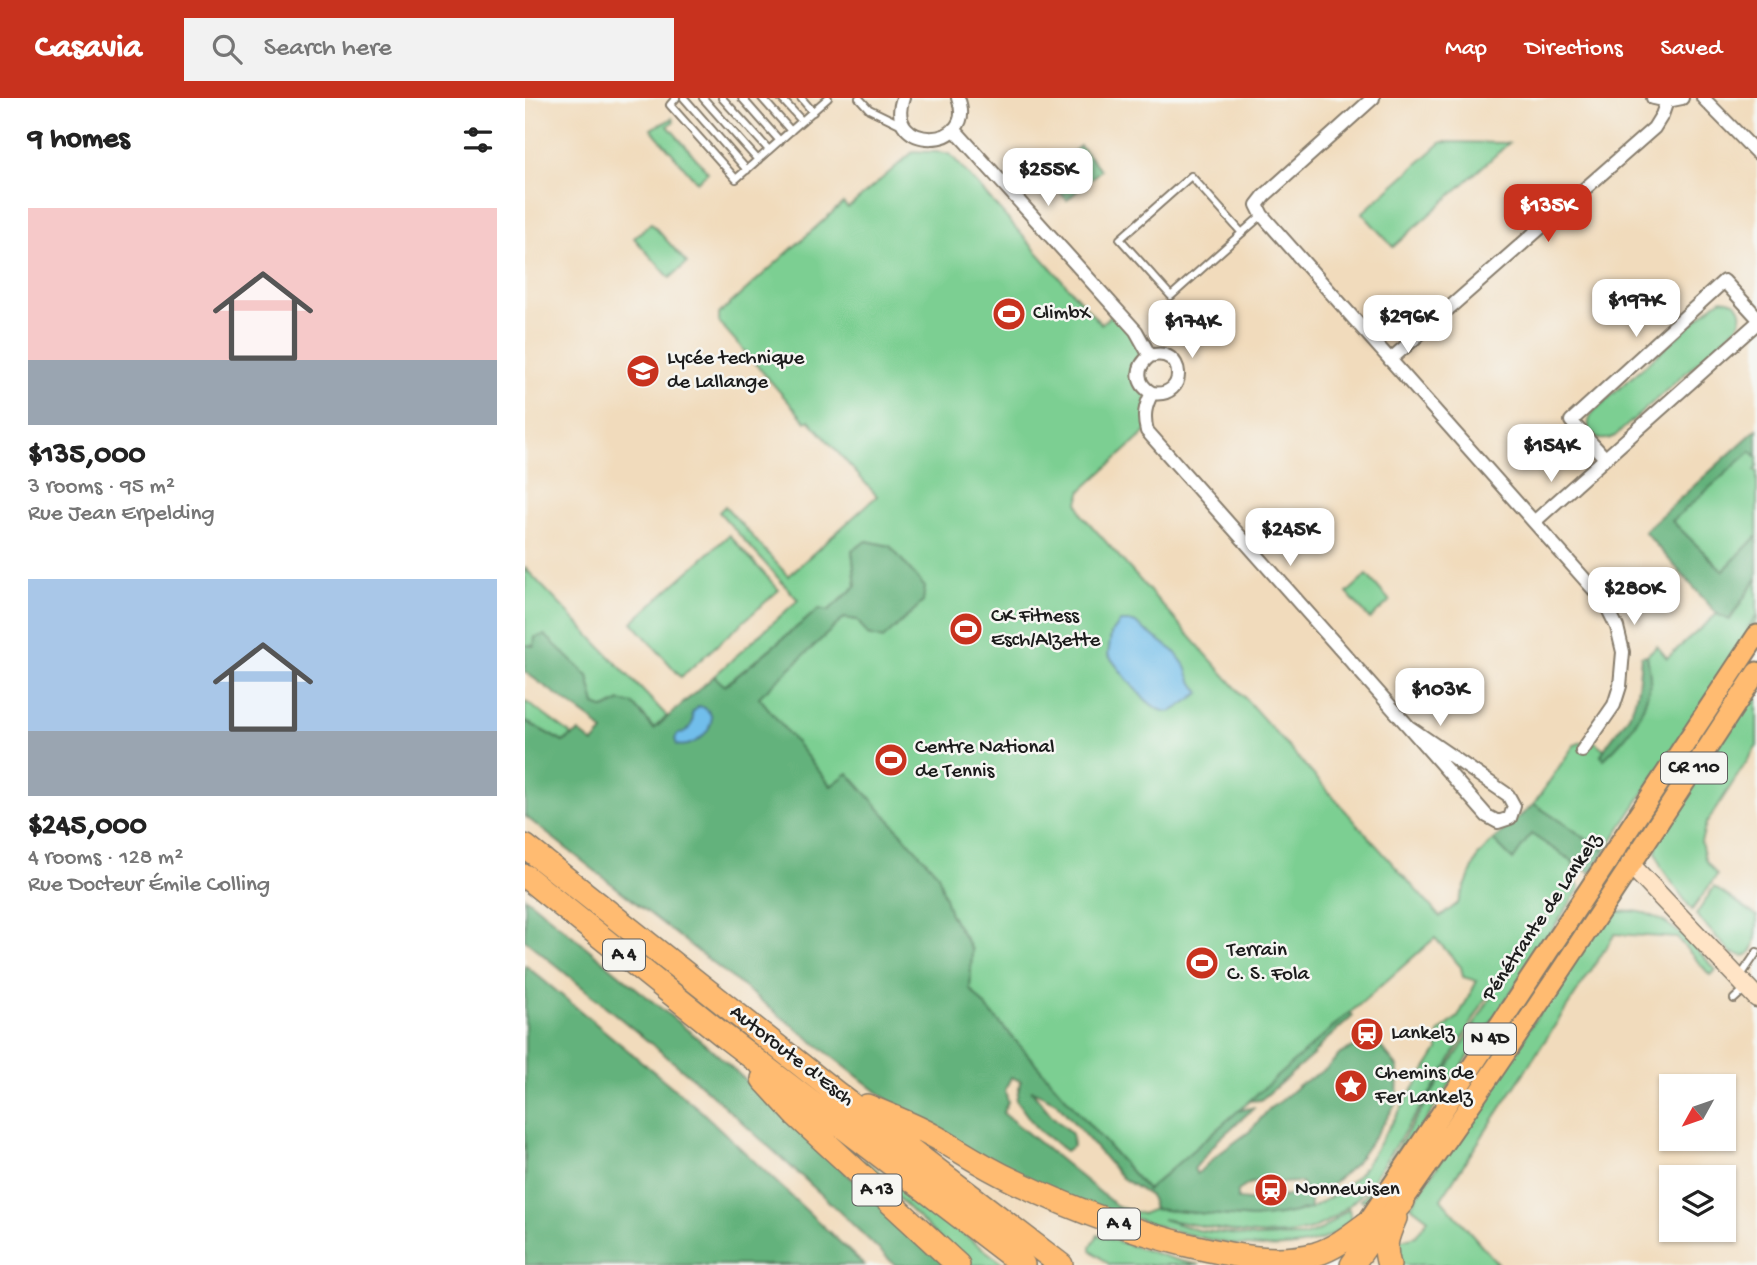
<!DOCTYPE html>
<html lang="en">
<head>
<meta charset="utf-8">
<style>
  :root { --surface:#fff; --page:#f2f2f2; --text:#222; --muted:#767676; --accent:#c8321e }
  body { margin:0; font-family:"Gochi Hand",sans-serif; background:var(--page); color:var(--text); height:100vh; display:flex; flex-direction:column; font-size:26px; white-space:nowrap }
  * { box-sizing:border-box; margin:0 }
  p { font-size:23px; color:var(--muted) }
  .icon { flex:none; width:38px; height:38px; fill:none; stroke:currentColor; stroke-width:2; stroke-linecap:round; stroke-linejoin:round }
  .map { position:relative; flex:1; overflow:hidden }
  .side { display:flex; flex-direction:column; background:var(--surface); width:525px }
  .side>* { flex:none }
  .needle { width:46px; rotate:230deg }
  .fabs { position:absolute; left:1134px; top:976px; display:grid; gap:14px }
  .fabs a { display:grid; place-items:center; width:77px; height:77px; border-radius:0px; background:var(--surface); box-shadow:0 2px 5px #0004; font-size:35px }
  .price { position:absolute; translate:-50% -60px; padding:0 16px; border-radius:14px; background:#fff; color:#222; font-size:23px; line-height:46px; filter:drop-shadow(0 2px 4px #0008) }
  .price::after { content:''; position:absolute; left:50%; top:42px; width:21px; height:16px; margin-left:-10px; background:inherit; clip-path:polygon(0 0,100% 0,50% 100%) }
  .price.selected { background:var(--accent); color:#fff }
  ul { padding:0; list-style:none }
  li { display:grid; align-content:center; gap:14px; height:371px; padding:0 28px }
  li span { display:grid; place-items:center; height:217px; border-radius:0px; color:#555 }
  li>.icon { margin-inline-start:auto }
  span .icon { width:126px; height:126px; fill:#fffc; stroke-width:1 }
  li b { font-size:30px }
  h2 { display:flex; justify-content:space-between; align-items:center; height:84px; padding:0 28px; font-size:30px }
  header { display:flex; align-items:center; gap:42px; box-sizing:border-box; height:98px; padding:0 35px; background:var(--accent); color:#fff }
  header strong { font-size:33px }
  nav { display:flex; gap:38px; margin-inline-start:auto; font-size:24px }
  .search { width:490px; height:63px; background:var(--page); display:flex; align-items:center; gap:18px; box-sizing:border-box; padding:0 24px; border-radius:0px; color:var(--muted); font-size:26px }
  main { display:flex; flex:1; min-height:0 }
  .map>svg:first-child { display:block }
  .green { fill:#7bcf92; stroke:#4c7657; stroke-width:2 }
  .forest { fill:#64b27c; stroke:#40674c; stroke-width:2; fill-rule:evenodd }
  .water { fill:#71beeb; stroke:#466d84; stroke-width:2 }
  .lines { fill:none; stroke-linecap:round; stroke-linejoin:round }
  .lane-casing { stroke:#867c6c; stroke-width:10 }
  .street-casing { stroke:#867c6c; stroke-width:16 }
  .secondary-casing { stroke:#867c6c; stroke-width:21 }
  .primary-casing { stroke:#867c6c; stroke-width:23 }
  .highway-casing { stroke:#867c6c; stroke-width:26 }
  .lane { stroke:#fff; stroke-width:6 }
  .street { stroke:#fff; stroke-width:12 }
  .secondary { stroke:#ffe4c6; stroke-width:18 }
  .primary { stroke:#ffbb71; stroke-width:19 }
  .highway { stroke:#ffbb71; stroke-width:23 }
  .labels { text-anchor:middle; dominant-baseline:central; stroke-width:5; stroke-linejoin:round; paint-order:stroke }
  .shield { fill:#f6f6f2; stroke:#5d5d5c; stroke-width:2 }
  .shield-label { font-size:19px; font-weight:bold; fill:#1c1c1c }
  .poi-label { font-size:21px; fill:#1c1c1c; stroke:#f6f6f2; text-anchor:start }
  .street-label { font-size:21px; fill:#1c1c1c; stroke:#f6f6f2 }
</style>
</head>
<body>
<header>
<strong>Casavia</strong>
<div class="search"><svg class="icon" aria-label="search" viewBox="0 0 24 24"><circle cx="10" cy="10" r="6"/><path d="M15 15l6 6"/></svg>Search here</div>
<nav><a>Map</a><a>Directions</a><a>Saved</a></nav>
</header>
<main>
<section class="side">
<h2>9 homes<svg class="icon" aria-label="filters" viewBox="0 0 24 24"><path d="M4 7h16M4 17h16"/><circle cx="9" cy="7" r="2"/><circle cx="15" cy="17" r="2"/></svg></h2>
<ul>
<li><span style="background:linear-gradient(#f6c9c9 70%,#9aa5b1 0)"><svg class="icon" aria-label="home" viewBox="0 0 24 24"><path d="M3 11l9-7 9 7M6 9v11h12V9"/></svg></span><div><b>$135,000</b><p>3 rooms · 95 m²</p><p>Rue Jean Erpelding</p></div></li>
<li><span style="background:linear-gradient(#a9c7e8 70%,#9aa5b1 0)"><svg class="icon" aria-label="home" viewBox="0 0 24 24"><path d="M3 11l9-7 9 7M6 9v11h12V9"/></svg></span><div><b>$245,000</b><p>4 rooms · 128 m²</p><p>Rue Docteur Émile Colling</p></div></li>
</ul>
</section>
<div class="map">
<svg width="1232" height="1167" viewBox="0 0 1232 1167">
  <rect width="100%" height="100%" fill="#f6f6f2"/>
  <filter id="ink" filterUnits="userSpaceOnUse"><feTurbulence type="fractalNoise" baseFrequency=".0143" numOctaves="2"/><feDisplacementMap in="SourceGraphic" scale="14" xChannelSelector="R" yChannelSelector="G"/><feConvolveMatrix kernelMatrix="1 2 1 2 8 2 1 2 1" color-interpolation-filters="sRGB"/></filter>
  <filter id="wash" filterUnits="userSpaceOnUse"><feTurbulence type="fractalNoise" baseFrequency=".00686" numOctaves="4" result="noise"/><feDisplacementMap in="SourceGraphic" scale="28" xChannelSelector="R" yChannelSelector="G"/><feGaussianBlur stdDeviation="1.57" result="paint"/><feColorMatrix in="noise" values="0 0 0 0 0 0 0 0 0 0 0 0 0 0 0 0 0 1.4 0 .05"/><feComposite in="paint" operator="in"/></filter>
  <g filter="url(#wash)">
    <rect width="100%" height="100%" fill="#f1dbbc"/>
    <path class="green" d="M 147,20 L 149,23 L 143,28 L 183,74 L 172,84 L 126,31 C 133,26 140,26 147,20 Z
      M 917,44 L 984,45 L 868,149 L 837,115 Z
      M 555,48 L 576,72 L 542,102 L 521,78 Z
      M 389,53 C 402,55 415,52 426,57 L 576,226 L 592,212 L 611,233 L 619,262 L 622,333 L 557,392 L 553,404 L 557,417 L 915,819 L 933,805 L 953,758 L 968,742 L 988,762 L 1005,735 L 1048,764 L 1048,780 L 1055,790 L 847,1104 L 836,1102 L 852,1082 L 935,951 L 974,885 L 971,882 L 915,980 L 842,1090 C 827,1106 808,1123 786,1131 C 745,1146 680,1127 637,1121 L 672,1132 L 730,1139 L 779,1138 L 797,1131 L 824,1111 L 826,1122 C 819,1127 812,1134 805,1138 C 745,1167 651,1134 591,1114 L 593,1109 L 617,1116 L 629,1111 L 728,1120 L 755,1117 L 785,1111 L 812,1095 L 836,1074 L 913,952 L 914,934 L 933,919 L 952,883 L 938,879 L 936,869 L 910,840 L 623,1093 L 445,891 L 447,852 L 425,816 L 412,776 L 323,675 L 306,688 L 233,599 L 319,520 L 332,522 L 343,537 L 365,448 L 342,443 L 327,452 L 331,488 L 303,513 L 294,511 L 199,588 L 189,578 L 273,502 L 194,414 L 200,408 L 263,478 L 352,398 L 284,322 L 281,324 L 194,224 L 194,216 L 318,105 L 323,110 Z
      M 126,125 L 162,165 L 145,180 L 109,140 Z
      M 1197,201 C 1215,202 1222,215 1211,230 L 1090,338 C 1070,349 1055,331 1069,313 L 1189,206 Z
      M 1226,352 L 1232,359 L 1232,369 L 1230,372 L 1232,374 L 1232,438 L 1198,473 L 1147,423 Z
      M 204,437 L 254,492 L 156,579 L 107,524 Z
      M 0,470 L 142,618 L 128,631 C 125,625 122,621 117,616 C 103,600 98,602 80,611 L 70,607 L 63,578 L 9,548 L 0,547 Z
      M 842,477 L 865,503 L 845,521 L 822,495 Z
      M 1232,480 L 1232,516 L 1222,531 L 1232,518 L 1232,523 L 1080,753 L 1009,706 L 1049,647 L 1066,641 L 1079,651 L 1076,658 L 1079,660 L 1125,583 L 1122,557 L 1132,548 L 1142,560 L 1192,516 L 1205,522 Z
      M 1232,586 L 1232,648 L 1181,726 L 1176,744 L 1180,761 L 1192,777 L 1167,812 L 1136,769 L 1131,754 L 1133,741 Z
      M 0,603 L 47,637 L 38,644 L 0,623 Z
      M 1189,789 L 1232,818 C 1232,832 1232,868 1210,855 L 1208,857 L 1171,817 Z
      M 1067,799 L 1072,802 L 931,1014 L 928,1015 Z
      M 1084,810 L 1089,815 C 1095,814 1100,813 1106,813 C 1141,814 1169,849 1191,872 L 1185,877 L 1152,840 L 1090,836 L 916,1101 L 974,1167 L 875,1167 L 866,1145 L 891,1138 L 903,1121 L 886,1108 Z
      M 339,1062 L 480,1167 L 442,1167 L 337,1065 Z
      M 573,1137 L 655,1163 L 675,1167 L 585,1167 L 566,1152 L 566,1148 Z"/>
    <path class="forest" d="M 1232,331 L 1232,359 L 1226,353 L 1147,423 L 1198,473 L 1232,438 L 1232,480 L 1204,522 L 1192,516 L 1119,433 Z
      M 342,443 L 365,448 L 400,489 L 398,504 L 358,541 L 343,537 L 332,522 L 319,520 L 234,599 L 306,688 L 323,675 L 413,776 L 425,816 L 447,852 L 445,891 L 622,1092 L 713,1013 L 730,1009 L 693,1042 L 669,1071 L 672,1076 L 691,1058 L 725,1033 L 745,1010 L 756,1003 L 774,987 L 801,971 L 815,956 L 826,950 L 836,947 L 855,948 L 871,967 L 873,971 L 872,1004 L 859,1025 L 830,1066 L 805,1088 L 785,1099 L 785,1111 L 755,1117 L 728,1120 L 629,1111 L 625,1098 L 597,1080 L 531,1004 L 506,992 L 527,1018 L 547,1036 L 548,1048 L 541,1053 L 512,1031 L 491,1002 L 496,983 L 486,979 L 480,992 L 483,1004 L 478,1015 L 593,1109 L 586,1124 L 406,1036 L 0,718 L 0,623 L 38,644 L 54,634 L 68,645 L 78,634 L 67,622 L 0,574 L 0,547 L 9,548 L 10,539 L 20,537 L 63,578 L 70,607 L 80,611 L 95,603 L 108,606 L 129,631 L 189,578 L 200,588 L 294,511 L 303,513 L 331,488 L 327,452 ZM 737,1082 L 755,1085 L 776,1084 L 780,1090 C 758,1102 737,1104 713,1101 L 713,1093 L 724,1086 Z
      M 1122,557 C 1123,566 1126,576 1125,585 C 1119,618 1103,639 1079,661 L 1076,658 C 1082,643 1095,632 1104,617 C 1114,599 1114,578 1116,558 Z
      M 1009,706 L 1080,753 L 1066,775 L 1006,736 L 988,762 L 968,742 Z
      M 0,799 L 193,957 L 421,1167 L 370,1167 L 297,1097 L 175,986 L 0,842 Z
      M 0,867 L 175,1012 L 339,1167 L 0,1167 Z
      M 825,914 L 828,918 L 800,943 L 788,957 L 736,1002 L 724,1003 Z"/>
    <path class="water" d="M 595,524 L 609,524 L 649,553 L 661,569 L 666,582 L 675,595 C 666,600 656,609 647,613 C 627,620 595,571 583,557 L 586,536 Z
      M 174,608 C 204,616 173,653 152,647 L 150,641 L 153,636 C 164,634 170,626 167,615 Z"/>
  </g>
  <g filter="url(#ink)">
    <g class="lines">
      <defs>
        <path id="lane" d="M 151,0 L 145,7 L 211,81 L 303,0
          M 159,0 L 222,72
          M 178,0 L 233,62
          M 197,0 L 244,52
          M 217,0 L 255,43
          M 237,0 L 266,33
          M 256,0 L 277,23
          M 276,0 L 288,14
          M 334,0 L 344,11 L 379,28
          M 717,135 L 666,78 L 595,141 L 646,198 L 737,117
          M 1215,879 L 1232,854
          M 1209,901 L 1220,891"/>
        <path id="street" d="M 378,0 C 358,54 454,53 433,0
          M 848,0 L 739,98 L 732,107 L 737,117 L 1079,503 L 1092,529 L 1098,554 L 1095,588 L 1089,607 L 1057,653
          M 1128,0 L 1142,3 L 1157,0
          M 1178,0 L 1232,55
          M 429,31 L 611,233 L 625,258
          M 625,258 C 660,247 664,301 627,295
          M 625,258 C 610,269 611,286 627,295
          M 865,262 L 1129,30 L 1137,17 L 1142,3
          M 627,295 C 620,308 618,318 622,333 L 884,629
          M 1080,360 L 1046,323 L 1199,183 L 1232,219
          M 1009,424 L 1232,225
          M 884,629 L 983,697 L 989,708 L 985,720 L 973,724 L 962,718 Z"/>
        <path id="secondary" d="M 1105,766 L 1232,900"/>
        <path id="primary" d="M 878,1103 C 1001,930 1116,751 1232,574
          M 841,1126 L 915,1017 L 1232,537"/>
        <path id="highway" d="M 0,748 L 310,994 L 536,1167
          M 0,778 L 198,937 L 498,1167
          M 238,981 L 271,1017 L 433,1167
          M 342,1008 C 363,1017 385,1025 405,1036 C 415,1041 424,1047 433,1052 C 451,1063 470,1074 489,1083 C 550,1112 614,1137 680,1151 C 716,1159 754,1166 791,1156 C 810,1150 825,1138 841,1126
          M 827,1167 L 850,1135 L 878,1103
          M 864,1167 C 858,1147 862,1139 870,1120"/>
      </defs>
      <use href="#lane" class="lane-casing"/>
      <use href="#street" class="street-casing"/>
      <use href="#secondary" class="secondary-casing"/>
      <use href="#primary" class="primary-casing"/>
      <use href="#highway" class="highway-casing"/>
      <use href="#lane" class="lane"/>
      <use href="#street" class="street"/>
      <use href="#secondary" class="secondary"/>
      <use href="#primary" class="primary"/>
      <use href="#highway" class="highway"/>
    </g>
  </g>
  <defs>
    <symbol id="stadium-disc" viewBox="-11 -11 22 22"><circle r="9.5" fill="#c8321e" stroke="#f6f6f2"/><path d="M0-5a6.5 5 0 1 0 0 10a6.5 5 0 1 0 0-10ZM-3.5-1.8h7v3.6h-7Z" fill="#fff"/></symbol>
    <symbol id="school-disc" viewBox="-11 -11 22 22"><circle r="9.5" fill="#c8321e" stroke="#f6f6f2"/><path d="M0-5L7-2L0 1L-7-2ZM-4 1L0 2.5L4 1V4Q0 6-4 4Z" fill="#fff"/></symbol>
    <symbol id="station-disc" viewBox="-11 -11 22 22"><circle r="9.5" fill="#c8321e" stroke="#f6f6f2"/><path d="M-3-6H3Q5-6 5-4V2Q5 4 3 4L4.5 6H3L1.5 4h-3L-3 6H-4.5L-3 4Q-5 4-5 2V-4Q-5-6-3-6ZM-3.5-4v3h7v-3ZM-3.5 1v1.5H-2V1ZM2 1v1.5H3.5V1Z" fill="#fff"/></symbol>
    <symbol id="sight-disc" viewBox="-11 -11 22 22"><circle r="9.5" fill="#c8321e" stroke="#f6f6f2"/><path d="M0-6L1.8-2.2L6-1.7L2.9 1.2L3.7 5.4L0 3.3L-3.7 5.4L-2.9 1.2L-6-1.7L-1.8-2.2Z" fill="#fff"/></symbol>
  </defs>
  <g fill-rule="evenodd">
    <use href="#stadium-disc" x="465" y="197" width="38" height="38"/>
    <use href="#school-disc" x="99" y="254" width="38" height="38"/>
    <use href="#stadium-disc" x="422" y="512" width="38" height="38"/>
    <use href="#stadium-disc" x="347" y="643" width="38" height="38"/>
    <use href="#stadium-disc" x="658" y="846" width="38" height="38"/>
    <use href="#station-disc" x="823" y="917" width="38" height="38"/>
    <use href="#sight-disc" x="807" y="969" width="38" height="38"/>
    <use href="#station-disc" x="727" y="1073" width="38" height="38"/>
  </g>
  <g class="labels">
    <g class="shield">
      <rect x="1136" y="654.5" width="66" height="31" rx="5"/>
      <rect x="78" y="841.5" width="42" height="31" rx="5"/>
      <rect x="939" y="925.5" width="52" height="31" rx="5"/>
      <rect x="327.5" y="1076.5" width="49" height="31" rx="5"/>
      <rect x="573" y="1110.5" width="42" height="31" rx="5"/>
    </g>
    <g class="shield-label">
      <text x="1169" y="670">CR 110</text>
      <text x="99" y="857">A 4</text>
      <text x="965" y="941">N 4D</text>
      <text x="352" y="1092">A 13</text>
      <text x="594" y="1126">A 4</text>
    </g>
    <g class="poi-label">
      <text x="508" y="216">ClimbX</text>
      <text x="142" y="261">Lycée technique<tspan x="142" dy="24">de Lallange</tspan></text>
      <text x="466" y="519">CK Fitness<tspan x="466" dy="24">Esch/Alzette</tspan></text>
      <text x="390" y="650">Centre National<tspan x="390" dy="24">de Tennis</tspan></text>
      <text x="702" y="853">Terrain<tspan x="702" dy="24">C. S. Fola</tspan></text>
      <text x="866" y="936">Lankelz</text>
      <text x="850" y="976">Chemins de<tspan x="850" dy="24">Fer Lankelz</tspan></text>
      <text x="770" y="1092">Nonnewisen</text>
    </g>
    <g class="street-label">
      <text transform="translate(1018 820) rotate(-56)">Pénétrante de Lankelz</text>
      <text transform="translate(266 959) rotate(38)">Autoroute d'Esch</text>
    </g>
  </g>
</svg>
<div class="fabs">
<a><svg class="needle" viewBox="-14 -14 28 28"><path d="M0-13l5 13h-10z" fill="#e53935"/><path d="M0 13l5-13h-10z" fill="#767676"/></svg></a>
<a><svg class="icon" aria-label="layers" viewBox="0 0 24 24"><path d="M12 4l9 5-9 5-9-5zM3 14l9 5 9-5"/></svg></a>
</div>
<b class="price" style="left:523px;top:110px">$255K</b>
<b class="price selected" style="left:1023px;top:146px">$135K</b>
<b class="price" style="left:1111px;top:241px">$197K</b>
<b class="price" style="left:883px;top:257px">$296K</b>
<b class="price" style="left:667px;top:262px">$174K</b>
<b class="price" style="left:1026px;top:386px">$154K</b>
<b class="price" style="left:765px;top:470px">$245K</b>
<b class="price" style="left:1109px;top:529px">$280K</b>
<b class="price" style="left:915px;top:630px">$103K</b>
</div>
</main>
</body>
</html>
